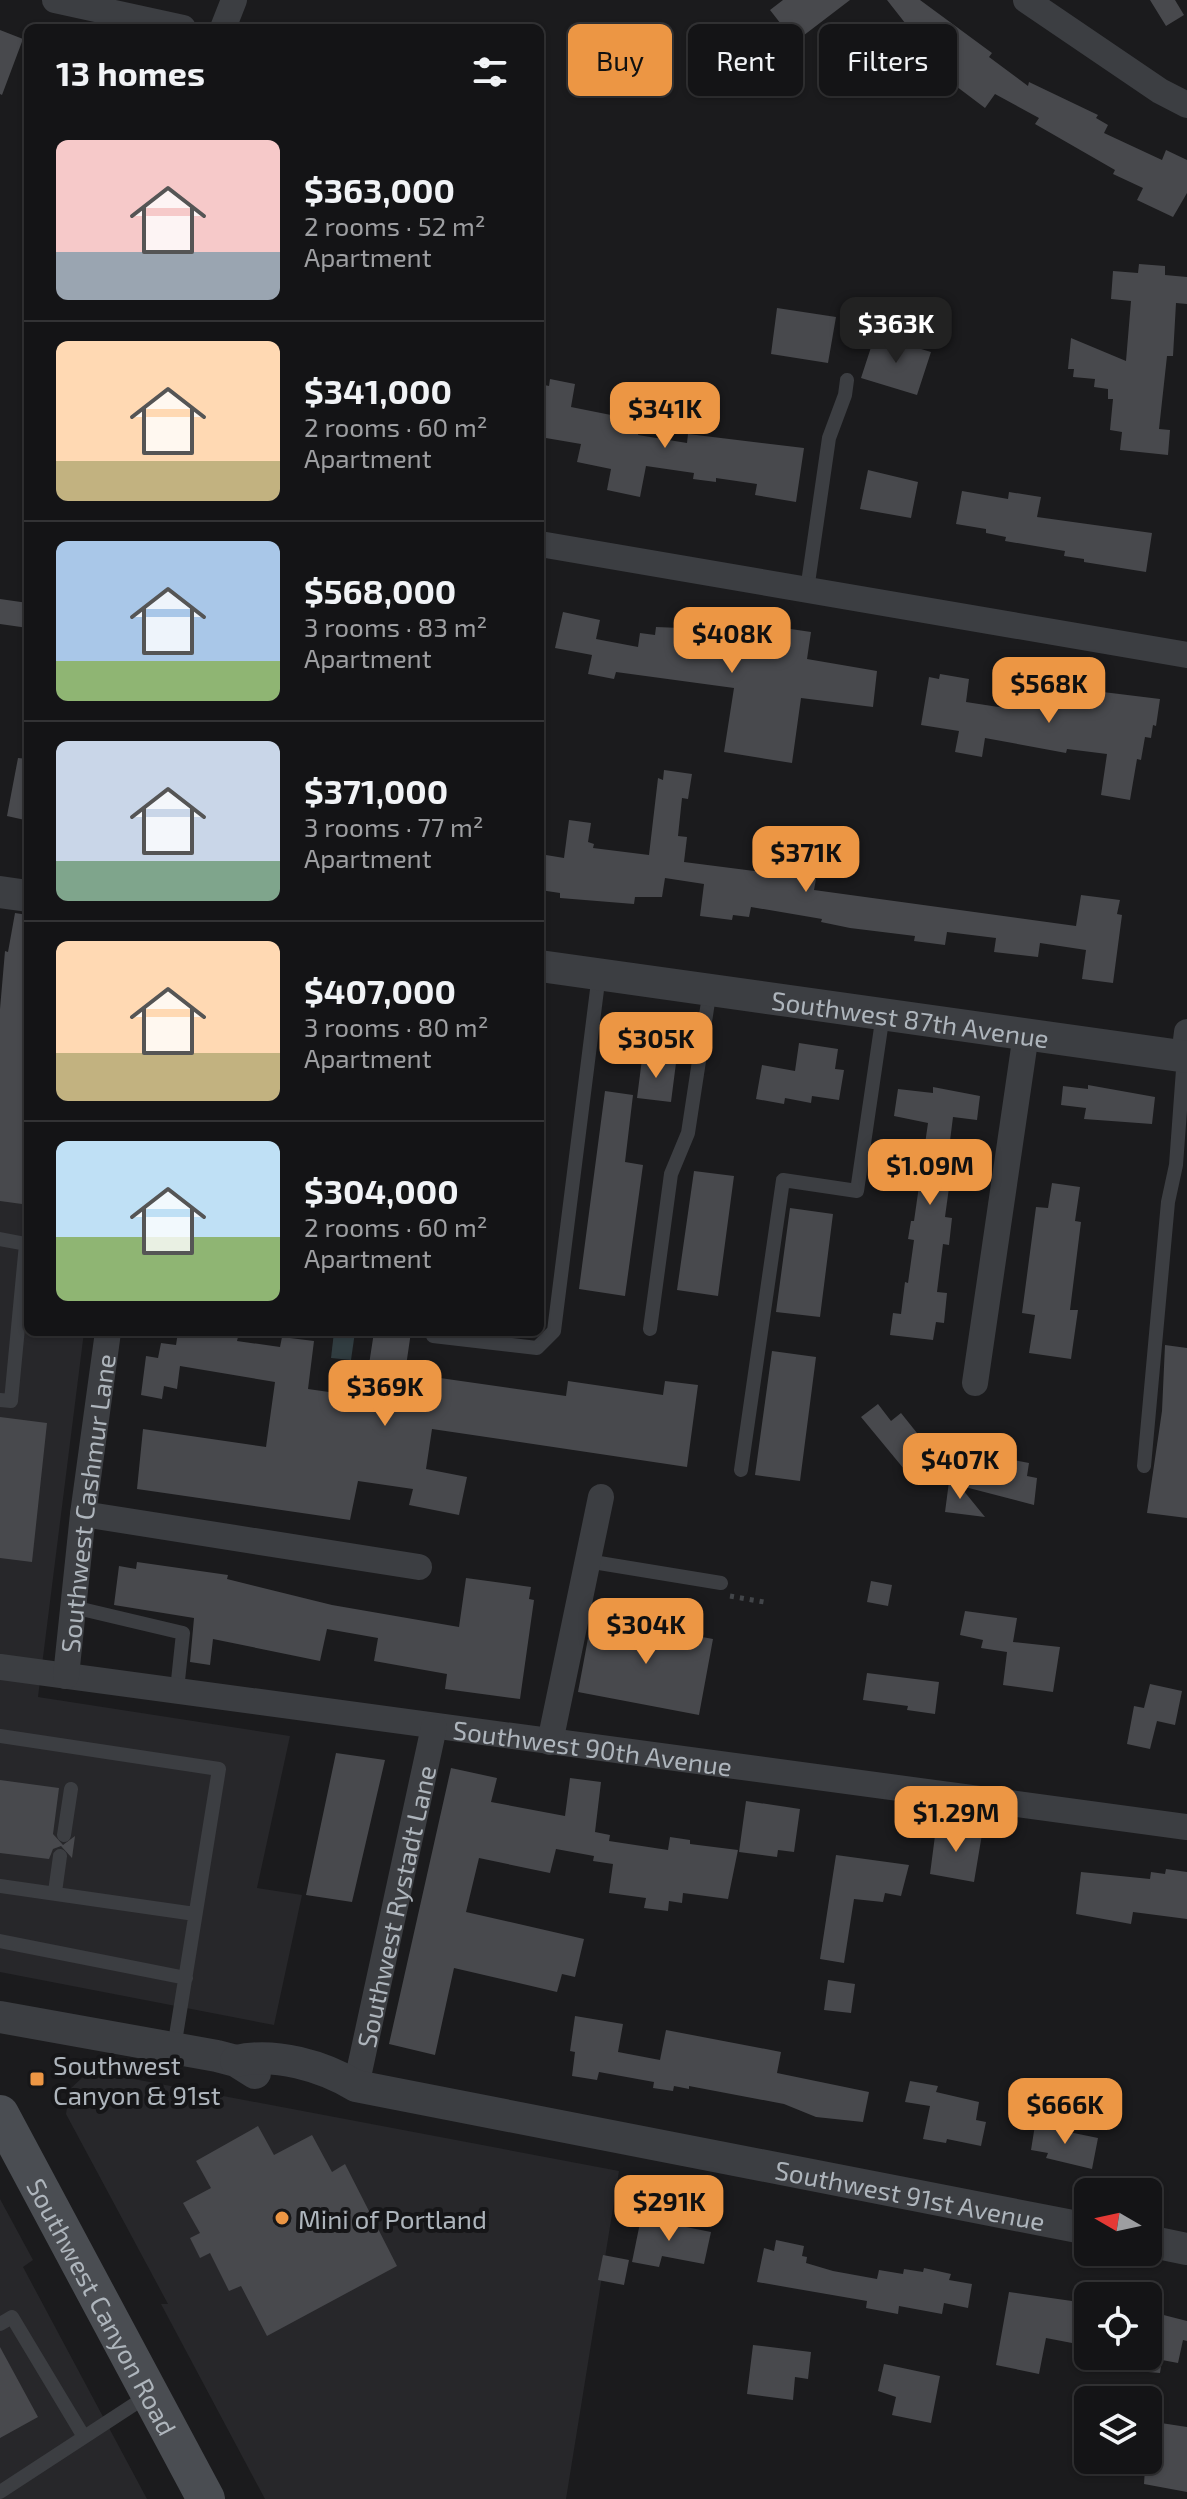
<!DOCTYPE html>
<html lang="en">
<head>
<meta charset="utf-8">
<style>
  :root { --surface:#141416; --page:#1d1d1f; --text:#f1f3f6; --muted:#9d9ea1; --line:#333335; --accent:#ec9644 }
  body { margin:0; font-family:"Exo 2",sans-serif; background:var(--page); color:var(--text); height:100vh; display:flex; flex-direction:column; font-size:30px; white-space:nowrap }
  * { box-sizing:border-box; margin:0 }
  p { font-size:26px; color:var(--muted) }
  .icon { flex:none; width:44px; height:44px; fill:none; stroke:currentColor; stroke-width:2; stroke-linecap:round; stroke-linejoin:round }
  .map { position:relative; flex:1; overflow:hidden }
  .drawer { position:absolute; left:24px; top:24px; width:520px; height:1312px; display:flex; flex-direction:column; background:var(--surface); border-radius:12px; box-shadow:0 2px 6px #0004,0 0 0 2px var(--line) }
  .drawer>* { flex:none }
  .banner { position:absolute; left:568px; top:24px; width:498px; height:72px; display:flex; gap:16px }
  .needle { width:52px; rotate:279deg }
  .tools { position:absolute; left:1074px; top:2178px; display:grid; gap:16px }
  .tools a { display:grid; place-items:center; width:88px; height:88px; border-radius:12px; background:var(--surface); box-shadow:0 2px 6px #0004,0 0 0 2px var(--line); font-size:40px }
  .price { position:absolute; translate:-50% -68px; padding:0 18px; border-radius:16px; background:var(--accent); color:#111; font-size:26px; line-height:52px; filter:drop-shadow(0 2px 4px #0008) }
  .price::after { content:''; position:absolute; left:50%; top:48px; width:24px; height:18px; margin-left:-12px; background:inherit; clip-path:polygon(0 0,100% 0,50% 100%) }
  .price.selected { background:#222; color:#fff }
  ul { padding:0; list-style:none }
  li { display:flex; align-items:center; gap:24px; height:200px; padding:0 32px }
  li+li { border-top:2px solid var(--line) }
  li span { display:grid; place-items:center; flex:none; width:224px; height:160px; border-radius:12px; color:#555 }
  li>.icon { margin-inline-start:auto }
  span .icon { width:96px; height:96px; fill:#fffc; stroke-width:1 }
  li b { font-size:34px }
  h2 { display:flex; justify-content:space-between; align-items:center; height:96px; padding:0 32px; font-size:34px }
  .pill { padding:0 28px; border-radius:12px; background:var(--surface); box-shadow:0 2px 6px #0004,0 0 0 2px var(--line); font-size:28px; line-height:72px }
  .pill.selected { background:var(--accent); color:#111 }
  .map>svg:first-child { display:block }
  .built { fill:#27272a }
  .water { fill:#313d41 }
  .building { fill:#48494d }
  .lines { fill:none; stroke-linecap:round; stroke-linejoin:round }
  .path { stroke:#424549; stroke-width:5; stroke-dasharray:4 6; stroke-linecap:butt }
  .service { stroke:#3c3e42; stroke-width:14 }
  .minor { stroke:#3c3e42; stroke-width:26 }
  .tertiary { stroke:#3c3e42; stroke-width:32 }
  .secondary { stroke:#4a4d52; stroke-width:38 }
  .poi-dot { fill:#ec9644; stroke:#161618; stroke-width:3 }
  .labels { text-anchor:middle; dominant-baseline:central; stroke-width:8; stroke-linejoin:round; paint-order:stroke }
  .street-label { font-size:26px; fill:#aeb5bc; stroke:#161618 }
  .poi-label { font-size:26px; fill:#aeb5bc; stroke:#161618; text-anchor:start }
</style>
</head>
<body>
<div class="map">
<svg width="1187" height="2499" viewBox="0 0 1187 2499">
  <rect width="100%" height="100%" fill="#1b1b1d"/>
  <path class="built" d="M 0,1200 L 28,1204 L 28,1332 L 84,1332 L 38,1697 L 290,1736 L 257,1888 L 302,1895 L 274,2025 L 0,1972 Z
    M 97,2072 L 619,2171 L 566,2499 L 265,2499 L 161,2304 L 168,2304 L 66,2114 L 70,2089 L 83,2077 Z
    M 0,2199 L 33,2260 L 23,2267 L 147,2499 L 0,2499 Z"/>
  <path class="water" d="M 334,1332 L 355,1332 L 351,1360 L 331,1358 Z"/>
  <path class="building" d="M 783,0 L 850,0 L 795,42 L 770,10 Z
    M 887,0 L 920,0 L 992,53 L 989,57 L 1028,86 L 1029,82 L 1098,115 L 1096,118 L 1108,125 L 1104,133 L 1162,160 L 1166,150 L 1187,160 L 1187,193 L 1173,217 L 1137,200 L 1143,188 L 1113,174 L 1115,170 L 1035,124 L 1039,118 L 995,94 L 985,108 L 940,74 L 924,94 L 897,74 L 920,42 Z
    M 1150,0 L 1175,0 L 1184,15 L 1166,26 Z
    M 0,30 L 23,39 L 2,95 L 0,94 Z
    M 1139,264 L 1165,266 L 1165,275 L 1187,277 L 1187,304 L 1176,303 L 1173,356 L 1167,356 L 1159,429 L 1170,430 L 1168,455 L 1120,450 L 1122,432 L 1110,430 L 1113,399 L 1108,399 L 1108,389 L 1094,387 L 1095,379 L 1073,377 L 1074,369 L 1068,369 L 1071,338 L 1126,361 L 1131,301 L 1111,299 L 1113,271 L 1138,273 Z
    M 777,308 L 836,317 L 828,363 L 771,354 Z
    M 875,335 L 931,352 L 917,395 L 861,378 Z
    M 550,379 L 575,384 L 571,407 L 641,421 L 638,435 L 687,443 L 688,434 L 804,448 L 796,502 L 755,495 L 757,484 L 716,478 L 716,482 L 693,479 L 694,473 L 646,466 L 640,497 L 607,490 L 611,469 L 577,462 L 581,444 L 540,437 L 540,384 L 549,386 Z
    M 868,470 L 918,482 L 911,518 L 860,509 Z
    M 962,491 L 1008,499 L 1009,492 L 1041,497 L 1037,517 L 1152,533 L 1146,572 L 1084,562 L 1084,559 L 1064,556 L 1065,551 L 1005,541 L 1006,537 L 986,533 L 986,529 L 956,524 Z
    M 0,599 L 28,603 L 28,628 L 0,624 Z
    M 563,612 L 600,620 L 596,639 L 638,647 L 640,633 L 655,635 L 656,627 L 681,628 L 682,620 L 742,634 L 744,622 L 811,632 L 807,659 L 877,671 L 873,707 L 801,698 L 792,763 L 724,752 L 734,688 L 616,672 L 614,679 L 588,674 L 592,655 L 555,648 Z
    M 940,674 L 969,679 L 966,702 L 1005,708 L 1009,688 L 1101,704 L 1103,692 L 1160,699 L 1156,726 L 1153,725 L 1151,738 L 1145,737 L 1141,760 L 1137,759 L 1130,800 L 1101,795 L 1107,754 L 1067,749 L 1066,753 L 985,738 L 982,757 L 955,752 L 959,731 L 921,725 L 929,677 L 939,679 Z
    M 18,758 L 28,759 L 28,820 L 25,820 L 7,816 Z
    M 664,770 L 692,774 L 688,799 L 682,798 L 678,836 L 687,837 L 684,862 L 816,879 L 814,890 L 1076,926 L 1081,895 L 1120,900 L 1117,914 L 1122,915 L 1113,983 L 1082,979 L 1086,950 L 1040,943 L 1038,957 L 994,952 L 996,938 L 947,932 L 945,945 L 914,941 L 915,936 L 850,928 L 821,922 L 822,919 L 751,907 L 749,917 L 733,915 L 732,920 L 700,916 L 704,884 L 665,878 L 662,897 L 635,897 L 634,904 L 560,898 L 560,893 L 540,890 L 540,854 L 564,858 L 569,820 L 591,823 L 588,842 L 594,844 L 593,848 L 649,855 L 658,778 L 663,780 Z
    M 15,913 L 28,915 L 28,1164 L 22,1204 L 0,1201 L 0,1009 L 5,951 L 8,952 Z
    M 799,1043 L 838,1049 L 835,1069 L 844,1070 L 839,1100 L 812,1096 L 811,1103 L 785,1098 L 784,1104 L 756,1099 L 762,1065 L 795,1071 Z
    M 642,1059 L 676,1063 L 671,1102 L 637,1098 Z
    M 1088,1085 L 1155,1097 L 1152,1124 L 1084,1119 L 1086,1108 L 1061,1105 L 1063,1086 L 1088,1089 Z
    M 933,1087 L 980,1096 L 977,1120 L 953,1117 L 948,1157 L 953,1158 L 945,1217 L 952,1218 L 949,1245 L 943,1244 L 937,1292 L 947,1293 L 944,1323 L 936,1322 L 933,1340 L 890,1335 L 893,1313 L 901,1314 L 905,1282 L 908,1283 L 914,1240 L 908,1239 L 911,1221 L 914,1221 L 928,1123 L 894,1116 L 898,1089 L 933,1093 Z
    M 605,1091 L 633,1095 L 625,1162 L 643,1165 L 625,1296 L 579,1289 Z
    M 694,1171 L 734,1176 L 718,1296 L 677,1290 Z
    M 1052,1183 L 1080,1187 L 1075,1221 L 1081,1222 L 1070,1310 L 1078,1310 L 1071,1359 L 1029,1353 L 1035,1315 L 1022,1313 L 1036,1207 L 1048,1208 Z
    M 790,1208 L 833,1214 L 820,1317 L 776,1312 Z
    M 178,1332 L 238,1337 L 237,1341 L 280,1347 L 282,1337 L 314,1341 L 308,1389 L 364,1397 L 374,1332 L 411,1332 L 405,1373 L 566,1396 L 568,1381 L 663,1395 L 665,1381 L 698,1385 L 687,1467 L 432,1429 L 426,1469 L 467,1477 L 459,1515 L 409,1505 L 413,1489 L 358,1481 L 350,1520 L 137,1489 L 143,1429 L 266,1447 L 275,1382 L 180,1366 L 177,1389 L 164,1386 L 162,1399 L 141,1395 L 146,1356 L 158,1358 L 161,1343 L 176,1345 Z
    M 1165,1345 L 1187,1348 L 1187,1518 L 1147,1513 L 1162,1411 Z
    M 772,1351 L 816,1357 L 800,1481 L 755,1475 Z
    M 878,1404 L 891,1421 L 901,1413 L 929,1448 L 904,1469 L 861,1417 Z
    M 0,1417 L 47,1423 L 32,1562 L 0,1558 Z
    M 970,1452 L 1029,1463 L 1027,1476 L 1037,1478 L 1034,1505 L 965,1487 Z
    M 950,1474 L 985,1517 L 945,1512 Z
    M 137,1562 L 228,1575 L 227,1579 L 332,1605 L 459,1627 L 466,1578 L 531,1587 L 529,1599 L 534,1600 L 520,1699 L 445,1689 L 447,1674 L 374,1661 L 378,1638 L 327,1629 L 320,1661 L 213,1639 L 210,1665 L 190,1662 L 194,1618 L 114,1605 L 119,1566 L 136,1569 Z
    M 871,1581 L 892,1585 L 888,1606 L 867,1602 Z
    M 965,1611 L 1017,1618 L 1013,1642 L 1060,1647 L 1053,1692 L 1003,1685 L 1007,1652 L 981,1648 L 983,1640 L 960,1635 Z
    M 592,1617 L 713,1639 L 699,1715 L 578,1692 Z
    M 867,1673 L 939,1682 L 935,1714 L 907,1710 L 908,1706 L 863,1700 Z
    M 1150,1684 L 1182,1691 L 1175,1725 L 1157,1721 L 1150,1749 L 1127,1744 L 1134,1706 L 1144,1708 Z
    M 336,1753 L 385,1760 L 352,1902 L 306,1895 Z
    M 451,1768 L 497,1778 L 491,1802 L 565,1816 L 570,1778 L 601,1782 L 595,1832 L 610,1835 L 609,1841 L 668,1850 L 670,1837 L 690,1840 L 690,1844 L 738,1850 L 728,1899 L 683,1893 L 682,1903 L 669,1901 L 668,1911 L 644,1908 L 646,1898 L 609,1893 L 613,1864 L 593,1861 L 594,1856 L 556,1849 L 550,1873 L 479,1858 L 466,1912 L 584,1939 L 575,1977 L 562,1974 L 557,1992 L 454,1968 L 435,2055 L 389,2044 Z
    M 0,1780 L 59,1788 L 53,1834 L 63,1845 L 75,1836 L 72,1858 L 61,1846 L 53,1849 L 49,1859 L 0,1853 Z
    M 746,1801 L 800,1809 L 794,1852 L 778,1850 L 777,1857 L 739,1852 Z
    M 936,1828 L 982,1834 L 974,1882 L 930,1874 Z
    M 836,1855 L 909,1865 L 901,1896 L 885,1893 L 883,1902 L 854,1899 L 844,1963 L 820,1959 Z
    M 1166,1869 L 1187,1872 L 1187,1919 L 1133,1912 L 1131,1924 L 1076,1914 L 1081,1872 L 1150,1879 L 1151,1872 L 1165,1874 Z
    M 828,1980 L 855,1984 L 851,2013 L 824,2010 Z
    M 575,2016 L 623,2024 L 618,2052 L 660,2060 L 666,2030 L 781,2052 L 777,2073 L 869,2092 L 863,2122 L 816,2117 L 784,2104 L 689,2086 L 689,2089 L 674,2086 L 673,2091 L 653,2088 L 654,2082 L 599,2072 L 597,2080 L 572,2076 L 575,2052 L 570,2051 Z
    M 910,2081 L 938,2086 L 936,2092 L 979,2102 L 976,2120 L 986,2122 L 981,2146 L 947,2139 L 946,2143 L 923,2139 L 930,2106 L 905,2102 Z
    M 1035,2125 L 1098,2138 L 1092,2169 L 1046,2158 L 1048,2153 L 1031,2150 Z
    M 258,2126 L 274,2155 L 312,2135 L 332,2172 L 345,2164 L 397,2266 L 267,2336 L 241,2286 L 229,2291 L 210,2253 L 200,2258 L 190,2238 L 200,2233 L 183,2203 L 211,2188 L 196,2161 Z
    M 641,2218 L 711,2232 L 704,2264 L 662,2256 L 659,2267 L 632,2262 Z
    M 776,2240 L 804,2246 L 802,2256 L 807,2257 L 806,2263 L 833,2271 L 877,2279 L 879,2270 L 903,2274 L 904,2269 L 923,2272 L 924,2268 L 951,2274 L 949,2280 L 972,2284 L 968,2308 L 944,2303 L 942,2314 L 899,2306 L 898,2314 L 866,2308 L 867,2301 L 757,2282 L 764,2248 L 774,2251 Z
    M 603,2255 L 629,2260 L 624,2285 L 598,2280 Z
    M 1009,2292 L 1079,2302 L 1072,2343 L 1046,2338 L 1039,2374 L 996,2365 Z
    M 1148,2311 L 1187,2321 L 1187,2341 L 1183,2340 L 1178,2363 L 1162,2360 L 1160,2373 L 1148,2372 Z
    M 753,2345 L 811,2352 L 808,2379 L 795,2377 L 793,2400 L 747,2394 Z
    M 0,2347 L 38,2417 L 0,2438 Z
    M 884,2364 L 940,2376 L 931,2423 L 892,2415 L 896,2397 L 878,2391 Z
    M 1148,2421 L 1187,2427 L 1187,2492 L 1144,2484 Z"/>
  <g class="lines">
    <path class="path" d="M 730,1596 L 764,1602"/>
    <path class="service" d="M 807,590 L 829,438 L 845,395 L 847,380
      M 0,1239 L 26,1244 L 11,1401 L 0,1400
      M 650,1329 L 671,1174 L 688,1133 L 710,989
      M 433,1336 L 537,1348 L 554,1331 L 599,974
      M 1144,1466 L 1168,1202 L 1176,1165 L 1184,1056
      M 741,1470 L 783,1180 L 857,1191 L 883,1014
      M 587,1561 L 721,1583
      M 73,1607 L 183,1633 L 177,1690
      M 0,1736 L 219,1769 L 174,2048
      M 64,1835 L 71,1789
      M 0,1886 L 195,1914
      M 55,1892 L 60,1856
      M 0,1941 L 186,1978
      M 0,2324 L 12,2317 L 84,2437
      M 0,2492 L 147,2396"/>
    <g class="minor">
      <path d="M 55,0 L 183,28"/>
      <path d="M 1026,0 L 1160,91 L 1187,105"/>
      <path d="M 223,28 L 234,0"/>
      <path d="M 540,544 L 1187,655"/>
      <path d="M 1184,1056 L 1187,1032"/>
      <path d="M 975,1383 L 1026,1034"/>
      <path d="M 83,1514 L 419,1567"/>
      <path id="s1" d="M 0,1667 L 1187,1827"/>
      <path id="s2" d="M 66,1676 L 83,1514 L 108,1332"/>
      <path d="M 550,1742 L 601,1497"/>
      <path id="s3" d="M 356,2086 L 434,1727"/>
    </g>
    <g class="tertiary">
      <path d="M 0,892 L 28,896"/>
      <path id="s4" d="M 540,966 L 1187,1057"/>
      <path d="M 0,2017 L 217,2056 L 236,2061 L 255,2073"/>
      <path id="s5" d="M 236,2061 C 275,2052 323,2066 356,2086 L 1088,2229"/>
      <path d="M 1148,2241 L 1187,2249"/>
    </g>
    <path class="secondary" id="s6" d="M 0,2114 L 206,2499"/>
  </g>
  <g class="poi-dot">
    <rect x="29" y="2071" width="16" height="16" rx="4"/>
    <circle cx="282" cy="2218" r="8"/>
  </g>
  <g class="labels">
    <g class="street-label">
      <text stroke="none"><textPath href="#s4" startOffset="374">Southwest 87th Avenue</textPath></text>
      <text stroke="none"><textPath href="#s2" startOffset="174">Southwest Cashmur Lane</textPath></text>
      <text stroke="none"><textPath href="#s1" startOffset="598">Southwest 90th Avenue</textPath></text>
      <text stroke="none"><textPath href="#s3" startOffset="184">Southwest Rystadt Lane</textPath></text>
      <text stroke="none"><textPath href="#s5" startOffset="690">Southwest 91st Avenue</textPath></text>
      <text stroke="none"><textPath href="#s6" startOffset="218">Southwest Canyon Road</textPath></text>
    </g>
    <g class="poi-label">
      <text x="53" y="2064">Southwest<tspan x="53" dy="30">Canyon &amp; 91st</tspan></text>
      <text x="298" y="2218">Mini of Portland</text>
    </g>
  </g>
</svg>
<div class="tools">
<a><svg class="needle" viewBox="-14 -14 28 28"><path d="M0-13l5 13h-10z" fill="#e53935"/><path d="M0 13l5-13h-10z" fill="#9d9ea1"/></svg></a>
<a><svg class="icon" aria-label="locate" viewBox="0 0 24 24"><circle cx="12" cy="12" r="6"/><path d="M12 2v4M12 18v4M2 12h4M18 12h4"/></svg></a>
<a><svg class="icon" aria-label="layers" viewBox="0 0 24 24"><path d="M12 4l9 5-9 5-9-5zM3 14l9 5 9-5"/></svg></a>
</div>
<b class="price selected" style="left:896px;top:365px">$363K</b>
<b class="price" style="left:665px;top:450px">$341K</b>
<b class="price" style="left:732px;top:675px">$408K</b>
<b class="price" style="left:1049px;top:725px">$568K</b>
<b class="price" style="left:806px;top:894px">$371K</b>
<b class="price" style="left:656px;top:1080px">$305K</b>
<b class="price" style="left:930px;top:1207px">$1.09M</b>
<b class="price" style="left:385px;top:1428px">$369K</b>
<b class="price" style="left:960px;top:1501px">$407K</b>
<b class="price" style="left:646px;top:1666px">$304K</b>
<b class="price" style="left:956px;top:1854px">$1.29M</b>
<b class="price" style="left:1065px;top:2146px">$666K</b>
<b class="price" style="left:669px;top:2243px">$291K</b>
<div class="banner">
<a class="pill selected">Buy</a>
<a class="pill">Rent</a>
<a class="pill">Filters</a>
</div>
<section class="drawer">
<h2>13 homes<svg class="icon" aria-label="filters" viewBox="0 0 24 24"><path d="M4 7h16M4 17h16"/><circle cx="9" cy="7" r="2"/><circle cx="15" cy="17" r="2"/></svg></h2>
<ul>
<li><span style="background:linear-gradient(#f6c9c9 70%,#9aa5b1 0)"><svg class="icon" aria-label="home" viewBox="0 0 24 24"><path d="M3 11l9-7 9 7M6 9v11h12V9"/></svg></span><div><b>$363,000</b><p>2 rooms · 52 m²</p><p>Apartment</p></div></li>
<li><span style="background:linear-gradient(#ffd9b3 75%,#c2b280 0)"><svg class="icon" aria-label="home" viewBox="0 0 24 24"><path d="M3 11l9-7 9 7M6 9v11h12V9"/></svg></span><div><b>$341,000</b><p>2 rooms · 60 m²</p><p>Apartment</p></div></li>
<li><span style="background:linear-gradient(#a9c7e8 75%,#8fb573 0)"><svg class="icon" aria-label="home" viewBox="0 0 24 24"><path d="M3 11l9-7 9 7M6 9v11h12V9"/></svg></span><div><b>$568,000</b><p>3 rooms · 83 m²</p><p>Apartment</p></div></li>
<li><span style="background:linear-gradient(#c9d6e8 75%,#7fa58c 0)"><svg class="icon" aria-label="home" viewBox="0 0 24 24"><path d="M3 11l9-7 9 7M6 9v11h12V9"/></svg></span><div><b>$371,000</b><p>3 rooms · 77 m²</p><p>Apartment</p></div></li>
<li><span style="background:linear-gradient(#ffd9b3 70%,#c2b280 0)"><svg class="icon" aria-label="home" viewBox="0 0 24 24"><path d="M3 11l9-7 9 7M6 9v11h12V9"/></svg></span><div><b>$407,000</b><p>3 rooms · 80 m²</p><p>Apartment</p></div></li>
<li><span style="background:linear-gradient(#bfe0f5 60%,#8fb573 0)"><svg class="icon" aria-label="home" viewBox="0 0 24 24"><path d="M3 11l9-7 9 7M6 9v11h12V9"/></svg></span><div><b>$304,000</b><p>2 rooms · 60 m²</p><p>Apartment</p></div></li>
</ul>
</section>
</div>
</body>
</html>
